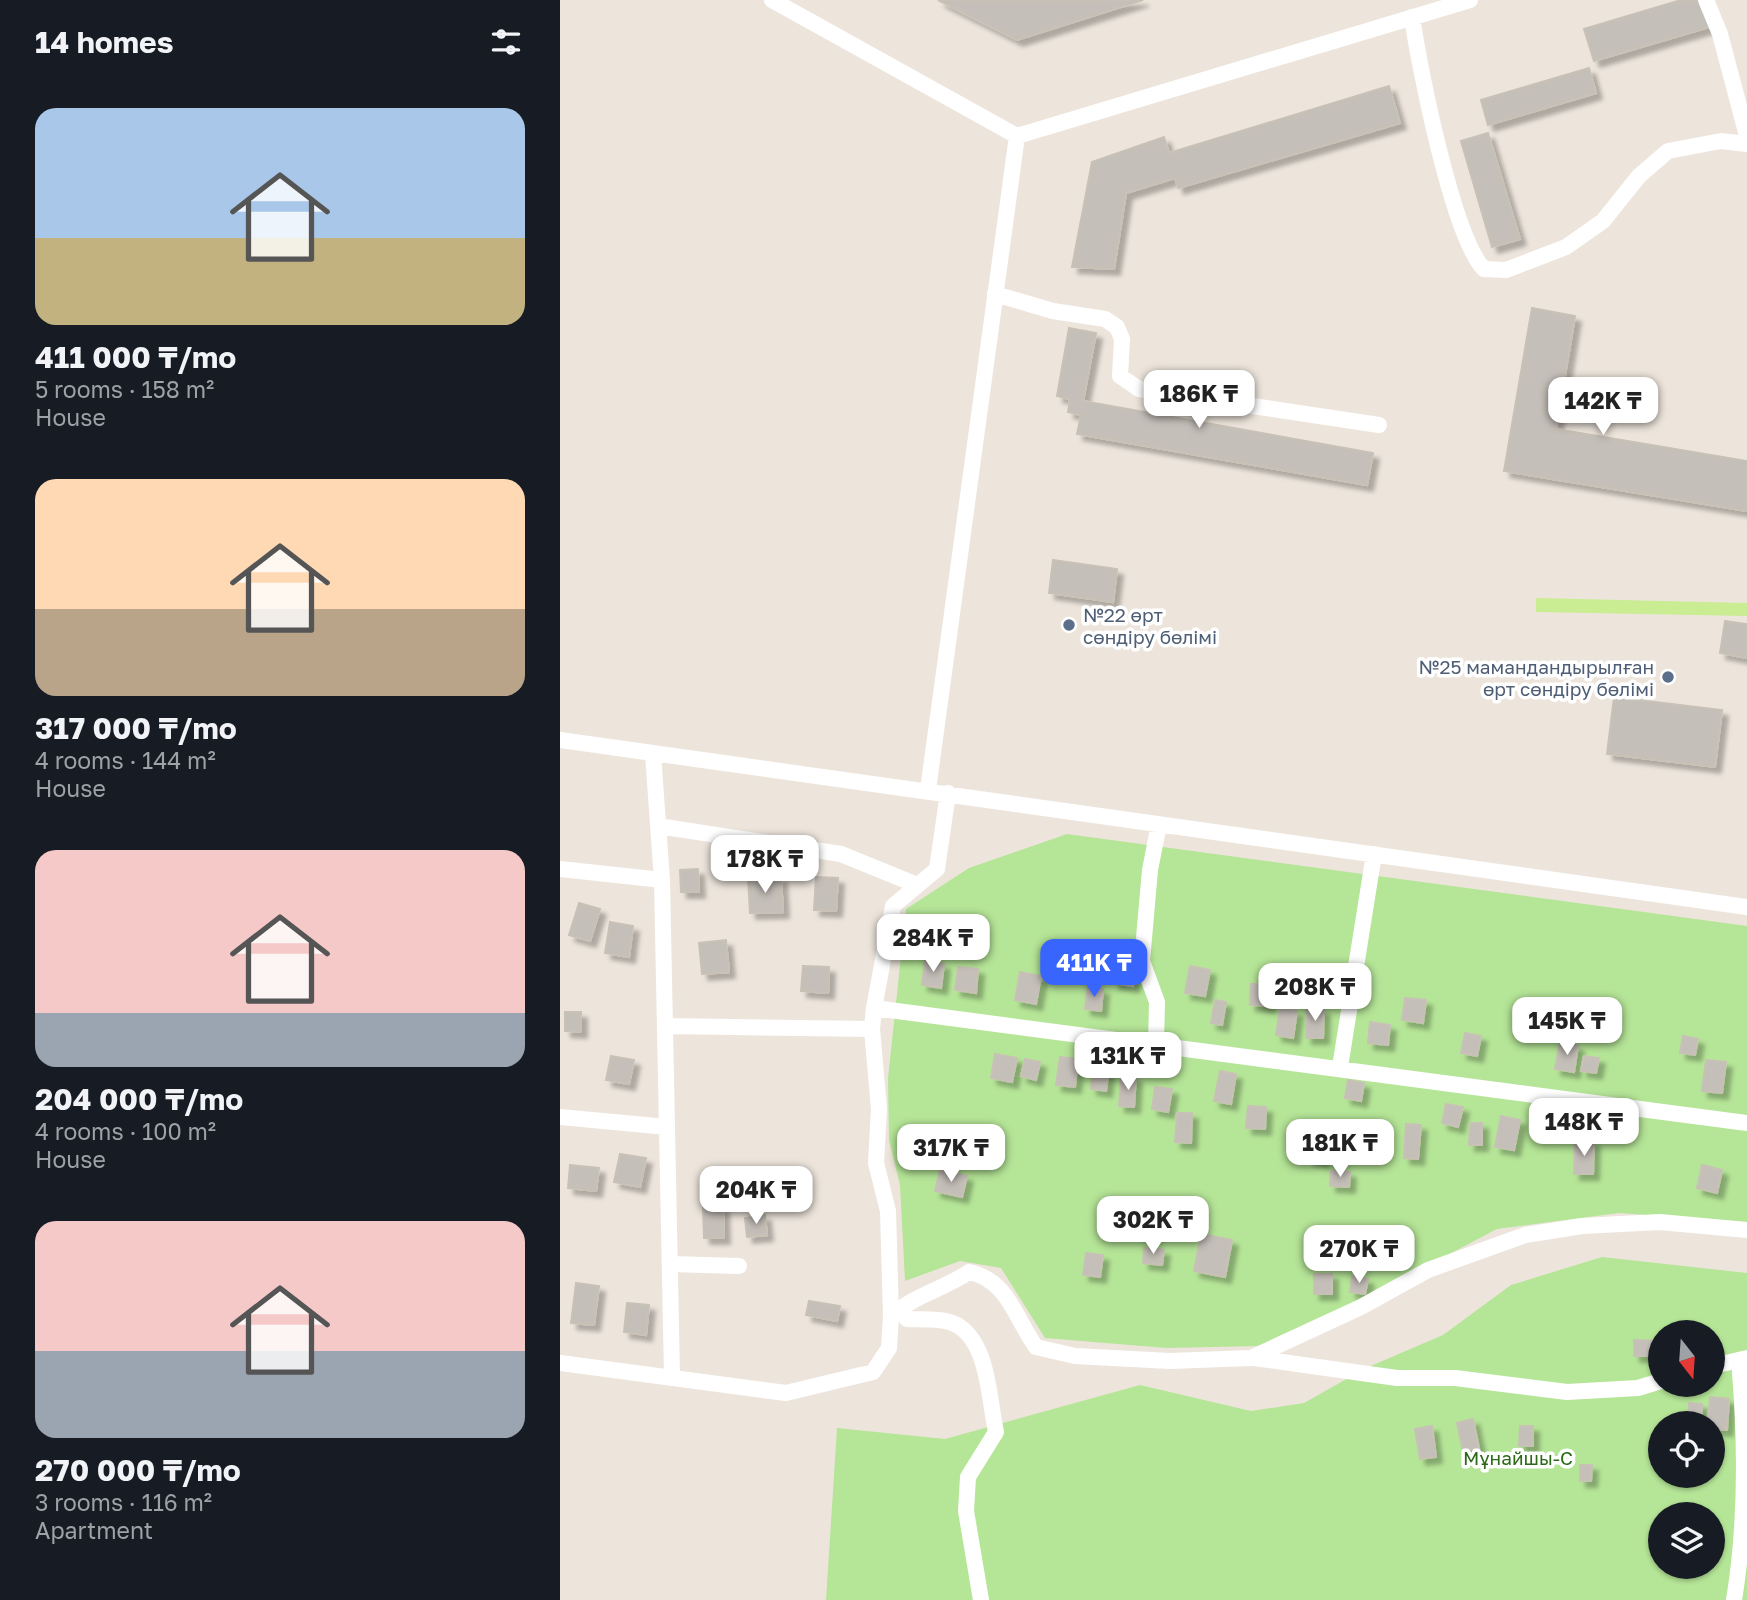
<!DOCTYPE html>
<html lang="en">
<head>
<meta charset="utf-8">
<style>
  :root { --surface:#171b24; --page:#20242c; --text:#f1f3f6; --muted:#9ea1a6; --accent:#3865fe }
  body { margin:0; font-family:"Golos Text",sans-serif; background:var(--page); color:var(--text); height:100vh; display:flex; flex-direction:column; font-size:26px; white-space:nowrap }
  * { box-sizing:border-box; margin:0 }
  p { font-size:23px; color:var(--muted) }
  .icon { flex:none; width:38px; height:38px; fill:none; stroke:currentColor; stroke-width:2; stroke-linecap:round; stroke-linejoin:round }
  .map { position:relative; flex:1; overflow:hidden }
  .sheet { display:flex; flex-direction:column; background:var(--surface); width:560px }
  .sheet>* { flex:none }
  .needle { width:46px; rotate:163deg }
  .tools { position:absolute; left:1088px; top:1320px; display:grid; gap:14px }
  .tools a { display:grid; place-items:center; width:77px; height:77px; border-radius:50%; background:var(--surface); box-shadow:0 2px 5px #0004; font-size:35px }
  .price { position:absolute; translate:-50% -60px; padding:0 16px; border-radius:14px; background:#fff; color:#222; font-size:23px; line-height:46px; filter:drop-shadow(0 2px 4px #0008) }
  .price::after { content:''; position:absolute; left:50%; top:42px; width:21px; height:16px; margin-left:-10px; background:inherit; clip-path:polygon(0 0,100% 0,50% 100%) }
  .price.current { background:var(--accent); color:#fff }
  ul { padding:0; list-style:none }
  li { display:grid; align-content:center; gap:14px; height:371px; padding:0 35px }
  li span { display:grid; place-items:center; height:217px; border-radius:21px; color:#555 }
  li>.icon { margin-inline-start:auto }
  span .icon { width:126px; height:126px; fill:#fffc; stroke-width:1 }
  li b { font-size:30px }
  h2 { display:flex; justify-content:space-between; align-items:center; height:84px; padding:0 35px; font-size:30px }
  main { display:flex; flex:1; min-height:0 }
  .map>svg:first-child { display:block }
  .green { fill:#b5e597; fill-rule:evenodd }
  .pitch { fill:#caec93 }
  .building { fill:#c5bfb9; stroke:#c8c1b6; stroke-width:2; filter:url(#shadow) }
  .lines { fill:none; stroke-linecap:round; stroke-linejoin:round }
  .minor { stroke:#fff; stroke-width:16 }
  .service-dot { fill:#5c6f8a; stroke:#fff; stroke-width:2.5 }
  .labels { text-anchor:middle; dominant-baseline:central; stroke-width:7; stroke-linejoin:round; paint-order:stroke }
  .service-label { font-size:19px; fill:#4e5e75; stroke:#fff; text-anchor:start }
  .park-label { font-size:19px; fill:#2c6a18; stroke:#fff }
</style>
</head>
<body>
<main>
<section class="sheet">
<h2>14 homes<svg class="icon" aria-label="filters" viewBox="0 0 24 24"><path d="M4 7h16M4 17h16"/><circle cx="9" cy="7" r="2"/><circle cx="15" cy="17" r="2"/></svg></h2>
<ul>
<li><span style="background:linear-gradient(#a9c7e8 60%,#c2b280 0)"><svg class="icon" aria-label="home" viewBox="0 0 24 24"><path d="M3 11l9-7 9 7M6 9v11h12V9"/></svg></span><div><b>411 000 ₸/mo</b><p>5 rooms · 158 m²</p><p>House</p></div></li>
<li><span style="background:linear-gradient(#ffd9b3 60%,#b9a48a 0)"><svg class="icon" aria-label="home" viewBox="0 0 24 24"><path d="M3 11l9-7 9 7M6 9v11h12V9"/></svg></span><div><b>317 000 ₸/mo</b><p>4 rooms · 144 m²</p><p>House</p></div></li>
<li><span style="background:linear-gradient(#f6c9c9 75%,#9aa5b1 0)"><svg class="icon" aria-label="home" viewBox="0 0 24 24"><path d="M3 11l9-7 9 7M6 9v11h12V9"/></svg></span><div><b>204 000 ₸/mo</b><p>4 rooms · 100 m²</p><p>House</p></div></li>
<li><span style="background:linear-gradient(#f6c9c9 60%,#9aa5b1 0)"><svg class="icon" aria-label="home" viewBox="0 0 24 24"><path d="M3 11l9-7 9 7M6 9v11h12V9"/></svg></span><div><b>270 000 ₸/mo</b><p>3 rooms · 116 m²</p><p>Apartment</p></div></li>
</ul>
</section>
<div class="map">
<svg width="1187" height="1600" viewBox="0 0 1187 1600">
  <defs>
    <filter id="shadow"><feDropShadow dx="6" dy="6" stdDeviation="2" flood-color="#0004"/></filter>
  </defs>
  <rect width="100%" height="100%" fill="#ede5dc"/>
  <path class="green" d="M 507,834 L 1187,926 L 1187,1222 L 1059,1213 L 937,1229 L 745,1330 L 698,1346 L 606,1348 L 485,1338 L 441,1268 L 400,1261 L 345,1281 L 340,1185 L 329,1140 L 328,1078 L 346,909 L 409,868 Z
    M 1042,1257 L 1187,1273 L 1187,1600 L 266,1600 L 277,1428 L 385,1439 L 580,1385 L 691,1411 L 744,1403 L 806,1368 L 883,1335 L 951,1285 ZM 1101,1332 L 1153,1332 L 1153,1384 L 1101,1384 ZM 1101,1423 L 1153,1423 L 1153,1475 L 1101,1475 ZM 1101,1514 L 1153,1514 L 1153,1566 L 1101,1566 Z"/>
  <path class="pitch" d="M 976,598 L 1187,603 L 1187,616 L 976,612 Z"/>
  <path class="building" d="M 378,0 L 583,0 L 457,40 Z
    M 1121,0 L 1141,0 L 1149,27 L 1034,61 L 1024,29 Z
    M 1029,68 L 1036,93 L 928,125 L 921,100 Z
    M 829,86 L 840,123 L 618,188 L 615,178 L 566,193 L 554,269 L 512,267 L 532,162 L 604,137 L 609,153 Z
    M 928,133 L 960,239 L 932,247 L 901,141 Z
    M 972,308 L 1015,316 L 996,429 L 1187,461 L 1187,511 L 944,471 Z
    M 509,328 L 536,333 L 523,401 L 813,453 L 807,485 L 517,434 L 521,415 L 508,412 L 510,399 L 497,396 Z
    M 493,560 L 557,569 L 553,602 L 489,593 Z
    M 1165,621 L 1187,624 L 1187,658 L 1160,653 Z
    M 1054,697 L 1162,710 L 1155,767 L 1047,754 Z
    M 138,869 L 139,892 L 121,892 L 120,870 Z
    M 221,877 L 223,912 L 190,913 L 188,878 Z
    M 256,877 L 278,878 L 276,911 L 254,910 Z
    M 19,903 L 40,909 L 30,941 L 9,935 Z
    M 50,922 L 73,926 L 69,957 L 45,953 Z
    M 166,940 L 169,972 L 142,974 L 139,943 Z
    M 557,957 L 577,960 L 573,986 L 553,983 Z
    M 365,961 L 384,964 L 381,988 L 362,985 Z
    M 243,966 L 269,967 L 268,993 L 241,991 Z
    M 630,966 L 650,970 L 645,996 L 625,993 Z
    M 398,967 L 418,969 L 416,993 L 395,990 Z
    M 460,972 L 481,976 L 476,1004 L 455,1000 Z
    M 691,984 L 711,985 L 709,1006 L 690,1005 Z
    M 528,987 L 543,989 L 541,1011 L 525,1009 Z
    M 845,998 L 866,1000 L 863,1023 L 842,1020 Z
    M 655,1000 L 666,1002 L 662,1025 L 651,1023 Z
    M 720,1008 L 737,1011 L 733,1038 L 716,1035 Z
    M 746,1009 L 764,1009 L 763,1038 L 746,1038 Z
    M 5,1012 L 21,1012 L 21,1032 L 5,1031 Z
    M 810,1022 L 830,1025 L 828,1045 L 808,1043 Z
    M 905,1033 L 921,1036 L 917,1056 L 901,1053 Z
    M 1123,1036 L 1138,1039 L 1135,1055 L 1120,1053 Z
    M 1000,1042 L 1018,1046 L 1014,1072 L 995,1069 Z
    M 435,1054 L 457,1058 L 452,1082 L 431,1078 Z
    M 51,1056 L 74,1060 L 69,1084 L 46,1080 Z
    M 1024,1056 L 1039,1058 L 1036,1073 L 1021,1071 Z
    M 500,1057 L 518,1059 L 515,1087 L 496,1085 Z
    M 465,1059 L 480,1062 L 476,1080 L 461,1076 Z
    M 534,1059 L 550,1061 L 546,1091 L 531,1089 Z
    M 1146,1060 L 1166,1062 L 1162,1093 L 1142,1091 Z
    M 660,1071 L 676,1074 L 671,1104 L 654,1101 Z
    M 561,1076 L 576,1077 L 574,1107 L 559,1106 Z
    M 788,1080 L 804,1083 L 801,1101 L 785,1098 Z
    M 595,1087 L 612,1089 L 608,1112 L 592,1109 Z
    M 886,1104 L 903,1107 L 898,1127 L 882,1123 Z
    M 688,1106 L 706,1107 L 705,1129 L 686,1128 Z
    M 617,1113 L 632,1113 L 631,1143 L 615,1142 Z
    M 977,1115 L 992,1116 L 990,1133 L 976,1132 Z
    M 941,1116 L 960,1120 L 954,1150 L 935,1147 Z
    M 910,1123 L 922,1123 L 922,1145 L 909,1145 Z
    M 846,1124 L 861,1125 L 858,1159 L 844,1158 Z
    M 754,1125 L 769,1129 L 762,1162 L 747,1159 Z
    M 1015,1141 L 1034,1141 L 1033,1174 L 1014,1174 Z
    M 60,1154 L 86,1158 L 80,1187 L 54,1182 Z
    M 10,1165 L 39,1168 L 36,1191 L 8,1188 Z
    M 1142,1165 L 1162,1170 L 1157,1193 L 1137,1188 Z
    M 380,1170 L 407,1176 L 402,1197 L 375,1191 Z
    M 771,1171 L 790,1172 L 789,1187 L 770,1186 Z
    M 163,1206 L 164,1238 L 144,1238 L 143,1207 Z
    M 205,1215 L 207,1235 L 187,1237 L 185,1218 Z
    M 641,1234 L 672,1240 L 665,1277 L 634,1271 Z
    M 584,1248 L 604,1250 L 602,1265 L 583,1263 Z
    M 526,1253 L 543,1255 L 540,1277 L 523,1275 Z
    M 754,1274 L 772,1274 L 772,1294 L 754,1294 Z
    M 792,1276 L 808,1279 L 805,1294 L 790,1292 Z
    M 16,1283 L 39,1286 L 34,1325 L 11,1323 Z
    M 249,1301 L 280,1306 L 277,1321 L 246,1315 Z
    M 67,1303 L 89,1305 L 86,1335 L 64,1332 Z
    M 1074,1340 L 1096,1341 L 1096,1356 L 1074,1356 Z
    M 1150,1397 L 1169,1399 L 1167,1430 L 1153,1429 L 1153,1423 L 1148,1423 Z
    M 1129,1403 L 1142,1404 L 1141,1423 L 1128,1422 Z
    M 913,1419 L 919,1448 L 903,1451 L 897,1423 Z
    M 872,1426 L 876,1457 L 860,1459 L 855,1429 Z
    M 960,1426 L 973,1426 L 973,1446 L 959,1446 Z
    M 1020,1465 L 1032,1465 L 1031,1481 L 1020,1481 Z"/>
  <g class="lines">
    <path class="minor" d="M 212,0 L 457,136 L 910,0
      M 1146,0 L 1160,34 L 1187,136
      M 852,17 C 859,66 893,238 924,269 L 946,270 L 1006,247 L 1043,221 L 1079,176 L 1108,151 L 1161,141 L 1187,144
      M 435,294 L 493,311 L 545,319 L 557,327 L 562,339 L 560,376 L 579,389 L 819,425
      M 0,740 L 1187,907
      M 93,754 L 102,880 L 112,1376
      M 368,790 L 457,136
      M 98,826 L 281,854 L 357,885
      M 0,869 L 102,880
      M 314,1008 L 1187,1123
      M 105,1026 L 312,1029
      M 596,1044 L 597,1002 L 582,961 L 590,870 L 599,824
      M 780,1067 L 814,854
      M 0,1117 L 107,1127
      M 110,1264 L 179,1266
      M 339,1309 L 347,1319 C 363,1320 386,1317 400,1327 C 429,1347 429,1401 436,1432 L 408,1477 L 406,1511 L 421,1600
      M 331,1316 C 353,1296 384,1289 409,1272 C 448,1280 455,1318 476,1347 L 515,1356 L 610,1361 L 691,1358 L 801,1307 L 868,1270 L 965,1235 L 1022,1226 L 1100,1222 L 1187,1230
      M 694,1358 L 837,1378 L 895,1378 L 1007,1392 L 1078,1388 L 1101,1381
      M 0,1363 L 226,1393 L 313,1372 L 329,1348 L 331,1316 L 328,1211 L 316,1163 L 319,1109 L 312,1029 L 314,1008 L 333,906 L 377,869 L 388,793
      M 1153,1366 L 1187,1358
      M 1174,1600 C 1187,1521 1186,1440 1179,1360"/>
  </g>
  <g class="service-dot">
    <circle cx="509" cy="625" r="7"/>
    <circle cx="1108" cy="677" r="7"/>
  </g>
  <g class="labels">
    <g class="service-label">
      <text x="523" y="614">№22 өрт<tspan x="523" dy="22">сөндіру бөлімі</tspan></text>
      <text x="1094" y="666" text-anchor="end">№25 мамандандырылған<tspan x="1094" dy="22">өрт сөндіру бөлімі</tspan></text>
    </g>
    <g class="park-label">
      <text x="958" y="1457">Мұнайшы-С</text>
    </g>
  </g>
</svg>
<div class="tools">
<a><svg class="needle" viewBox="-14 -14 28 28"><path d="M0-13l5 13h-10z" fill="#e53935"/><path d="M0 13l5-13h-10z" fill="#9ea1a6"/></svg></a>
<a><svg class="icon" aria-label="locate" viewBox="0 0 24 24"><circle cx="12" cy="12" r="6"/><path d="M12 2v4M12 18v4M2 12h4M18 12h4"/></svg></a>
<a><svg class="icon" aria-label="layers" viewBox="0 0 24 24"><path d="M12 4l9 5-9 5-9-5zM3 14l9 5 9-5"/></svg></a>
</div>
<b class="price" style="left:639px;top:430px">186K ₸</b>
<b class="price" style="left:1043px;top:437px">142K ₸</b>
<b class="price" style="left:205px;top:895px">178K ₸</b>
<b class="price" style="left:373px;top:974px">284K ₸</b>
<b class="price current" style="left:534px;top:999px">411K ₸</b>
<b class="price" style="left:755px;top:1023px">208K ₸</b>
<b class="price" style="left:1007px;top:1057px">145K ₸</b>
<b class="price" style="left:568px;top:1092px">131K ₸</b>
<b class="price" style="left:1024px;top:1158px">148K ₸</b>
<b class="price" style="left:780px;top:1179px">181K ₸</b>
<b class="price" style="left:391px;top:1184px">317K ₸</b>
<b class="price" style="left:196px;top:1226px">204K ₸</b>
<b class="price" style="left:593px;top:1256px">302K ₸</b>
<b class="price" style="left:799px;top:1285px">270K ₸</b>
</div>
</main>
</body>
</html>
